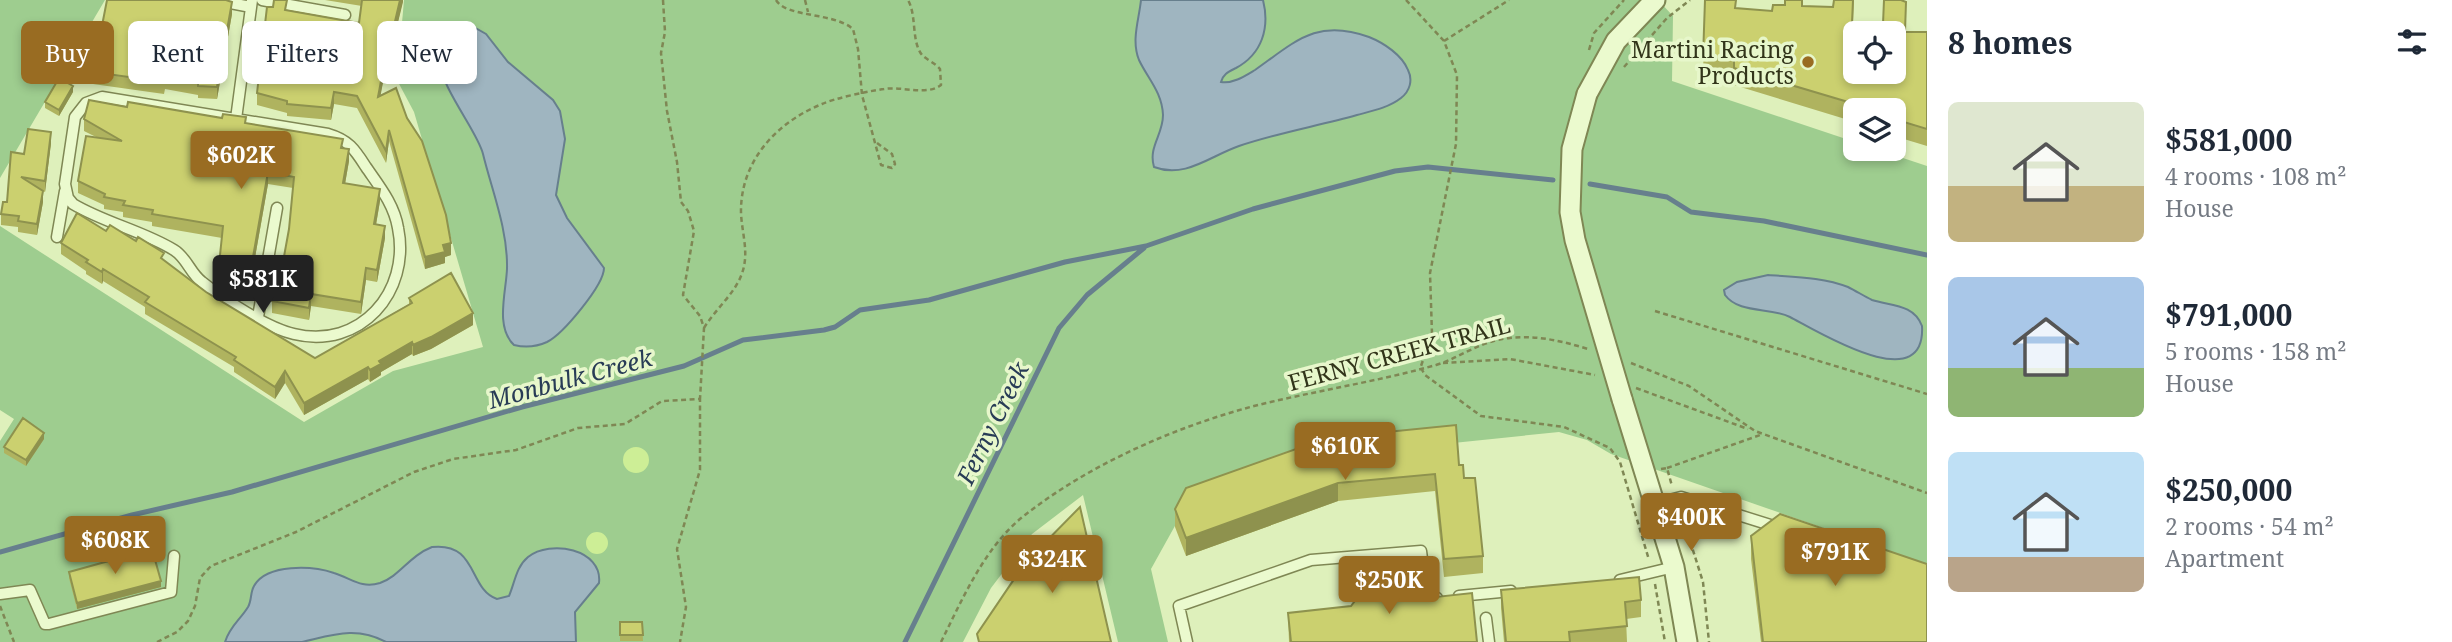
<!DOCTYPE html>
<html lang="en">
<head>
<meta charset="utf-8">
<style>
  :root { --surface:#fff; --page:#f6f6f7; --text:#1f2937; --muted:#747a83; --accent:#996c22 }
  body { margin:0; font-family:"Noto Serif",serif; background:var(--page); color:var(--text); height:100vh; display:flex; flex-direction:column; font-size:26px; white-space:nowrap }
  * { box-sizing:border-box; margin:0 }
  p { font-size:23px; color:var(--muted) }
  .icon { flex:none; width:38px; height:38px; fill:none; stroke:currentColor; stroke-width:2; stroke-linecap:round; stroke-linejoin:round }
  .map { position:relative; flex:1; overflow:hidden }
  .details { display:flex; flex-direction:column; background:var(--surface); width:525px }
  .details>* { flex:none }
  .top-card { position:absolute; left:21px; top:21px; width:665px; height:63px; display:flex; gap:14px }
  .buttons { position:absolute; left:1843px; top:21px; display:grid; gap:14px }
  .buttons a { display:grid; place-items:center; width:63px; height:63px; border-radius:10px; background:var(--surface); box-shadow:0 4px 10px #0003; font-size:35px }
  .price { position:absolute; translate:-50% -60px; padding:0 16px; border-radius:7px; background:var(--accent); color:#fff; font-size:23px; line-height:46px; filter:drop-shadow(0 2px 4px #0008) }
  .price::after { content:''; position:absolute; left:50%; top:42px; width:21px; height:16px; margin-left:-10px; background:inherit; clip-path:polygon(0 0,100% 0,50% 100%) }
  .price.active { background:#222; color:#fff }
  ul { padding:0; list-style:none }
  li { display:flex; align-items:center; gap:21px; height:175px; padding:0 21px }
  li span { display:grid; place-items:center; flex:none; width:196px; height:140px; border-radius:10px; color:#555 }
  li>.icon { margin-inline-start:auto }
  span .icon { width:84px; height:84px; fill:#fffc; stroke-width:1 }
  li b { font-size:30px }
  h2 { display:flex; justify-content:space-between; align-items:center; height:84px; padding:0 21px; font-size:30px }
  .chip { padding:0 24px; border-radius:10px; background:var(--surface); box-shadow:0 4px 10px #0003; font-size:24px; line-height:63px }
  .chip.active { background:var(--accent); color:#fff }
  main { display:flex; flex:1; min-height:0 }
  .map>svg:first-child { display:block }
  .green { fill:#9ecd8f }
  .sand { fill:#cdee96 }
  .water { fill:#9fb5c0; stroke:#677f8d; stroke-width:2 }
  .lines { fill:none; stroke-linecap:round; stroke-linejoin:round }
  .stream { stroke:#677f8d; stroke-width:5 }
  .lane-casing { stroke:#7f8754; stroke-width:13 }
  .street-casing { stroke:#7f8754; stroke-width:23 }
  .path { stroke:#7f8754; stroke-width:2.5; stroke-dasharray:5 3.5; stroke-linecap:butt }
  .lane { stroke:#ebface; stroke-width:10 }
  .street { stroke:#ebface; stroke-width:19 }
  .street-bridge-casing { stroke:#7f8754; stroke-width:23; stroke-linecap:butt }
  .street-bridge { stroke:#ebface; stroke-width:19 }
  .wall { fill:#afb35f }
  .shaded-wall { fill:#8e924e }
  .building { fill:#cbd06f; stroke:#8e924e; stroke-width:2; fill-rule:evenodd }
  .poi-dot { fill:#996c22; stroke:#e7f7cb; stroke-width:2.5 }
  .labels { text-anchor:middle; dominant-baseline:central; stroke-width:7; stroke-linejoin:round; paint-order:stroke }
  .poi-label { font-size:23px; fill:#32351a; stroke:#e7f7cb; text-anchor:end }
  .street-label { font-size:23px; fill:#32351a; stroke:#e7f7cb }
  .water-label { font-size:24px; font-style:italic; fill:#283c56; stroke:#e7f7cb }
</style>
</head>
<body>
<main>
<div class="map">
<svg width="1927" height="642" viewBox="0 0 1927 642">
  <rect width="100%" height="100%" fill="#def0bb"/>
  <path class="green" d="M 0,0 L 105,0 L 0,178 Z
    M 404,0 L 1658,0 L 1673,16 L 1672,81 L 1855,142 L 1855,149 L 1876,149 L 1927,166 L 1927,564 L 1611,454 L 1587,440 L 1559,432 L 1327,456 L 1186,506 L 1151,569 L 1168,642 L 1118,642 L 1083,495 L 1032,534 L 991,588 L 963,642 L 0,642 L 0,441 L 14,419 L 0,410 L 0,226 L 304,422 L 393,371 L 483,347 L 414,112 L 397,80 Z"/>
  <path class="sand" d="M623 460a13 13 0 1 1 26 0a13 13 0 1 1-26 0Z
    M586 543a11 11 0 1 1 22 0a11 11 0 1 1-22 0Z"/>
  <path class="water" d="M 1141,0 L 1263,0 C 1270,28 1262,54 1236,68 C 1228,72 1223,74 1221,82 C 1233,84 1245,76 1255,70 C 1296,41 1317,18 1369,37 C 1384,43 1402,55 1408,70 C 1413,80 1410,91 1401,98 C 1388,108 1372,111 1357,115 C 1318,126 1277,133 1239,146 C 1210,156 1185,179 1154,167 C 1148,147 1163,135 1163,115 C 1162,92 1148,79 1139,60 C 1131,40 1139,20 1141,0 Z
    M 472,26 L 486,34 L 508,62 L 553,100 L 560,111 L 565,139 L 556,195 L 567,218 L 604,268 C 604,285 563,334 547,342 C 536,347 526,348 514,345 C 495,327 506,293 507,269 C 508,230 492,191 483,154 C 475,120 393,36 472,26 Z
    M 1768,275 C 1794,277 1823,277 1848,287 C 1856,291 1864,296 1872,300 C 1891,306 1914,304 1922,326 C 1926,399 1817,331 1790,317 C 1770,307 1739,314 1725,295 L 1724,290 L 1737,282 Z
    M 432,547 C 478,542 468,589 497,599 L 509,596 C 515,582 516,567 528,557 C 550,539 603,549 599,583 L 575,612 L 576,642 L 386,642 C 356,626 333,635 302,642 C 279,642 249,642 225,642 C 230,626 240,620 248,607 C 252,600 250,593 254,586 C 267,563 313,566 334,573 C 351,578 361,589 380,583 C 400,576 409,556 432,547 Z"/>
  <g class="lines">
    <path class="stream" d="M 1590,184 L 1667,197 L 1691,212 L 1764,221 L 1927,255
      M 0,552 L 132,515 L 232,492 L 522,407 L 684,366 L 743,340 L 824,330 L 835,327 L 860,310 L 929,300 L 1065,262 L 1146,246 L 1253,209 L 1395,171 L 1428,167 L 1553,180
      M 905,642 L 1059,328 L 1087,295 L 1144,248"/>
    <defs>
      <path id="lane" d="M 215,0 L 251,7
        M 262,0 L 345,15
        M 102,97 L 328,134 C 349,140 355,150 366,167 C 379,186 394,204 398,228 C 411,292 360,350 294,334 C 267,328 223,299 202,282 C 190,273 187,258 174,250 C 143,231 105,223 73,204 L 68,198 L 65,184 L 75,117 L 86,103 Z
        M 236,119 L 252,0
        M 57,237 L 65,191
        M 258,317 L 277,208
        M 1654,504 L 1681,497 L 1780,528
        M 1620,580 L 1674,567
        M 0,594 L 30,590 L 45,624 L 49,624 L 171,592 L 174,556
        M 1459,596 L 1511,591
        M 1486,618 L 1489,642
        M 1187,642 L 1179,606 L 1311,560 L 1421,551 L 1427,599 L 1437,598"/>
      <path id="street" d="M 1587,94 L 1616,41 L 1655,0
        M 1622,399 L 1674,567 L 1687,642"/>
    </defs>
    <use href="#lane" class="lane-casing"/>
    <use href="#street" class="street-casing"/>
    <path class="path" d="M 663,0 L 665,32 L 661,53 L 667,111 L 677,162 L 681,202 L 688,211 L 694,231 L 683,295 L 700,316 L 704,328 L 700,399
      M 776,0 C 787,18 833,12 853,29 L 858,49 L 862,95 L 881,165 L 892,168 L 895,164 L 892,154 L 877,143
      M 805,0 L 808,12
      M 1406,0 L 1444,41 L 1457,75 L 1456,144 L 1430,273 L 1432,334 L 1421,366
      M 1444,41 L 1509,0
      M 1589,50 L 1594,33 L 1624,0
      M 1624,67 L 1667,18 L 1690,0
      M 1655,311 L 1927,394
      M 704,328 C 714,311 734,294 741,276 C 750,254 742,235 741,213 C 740,161 777,122 822,104 C 835,98 869,91 884,89 C 902,86 927,96 941,85 L 940,69 C 935,63 927,60 922,55 C 911,41 917,16 908,0
      M 1443,363 L 1510,359 L 1595,375
      M 1631,363 L 1689,386 L 1755,431 L 1927,493
      M 1421,368 L 1425,375 L 1481,416 L 1564,427 L 1610,448 L 1620,462 L 1649,560
      M 1636,388 L 1748,429
      M 1667,468 L 1763,434
      M 1661,469 L 1667,468 L 1672,486
      M 1680,509 L 1703,582 L 1709,642
      M 1655,584 L 1665,642
      M 0,606 L 14,642
      M 157,642 L 177,632 L 188,621 L 195,606 L 200,578 L 211,566 L 296,532 L 414,472 L 453,459 L 516,450 L 578,428 L 625,424 L 662,401 L 700,399 L 700,470 L 677,549 L 686,607 L 680,642
      M 941,642 C 963,598 985,546 1025,515 C 1090,464 1175,427 1254,406 C 1314,391 1376,382 1436,365 C 1462,357 1479,341 1510,338 C 1537,335 1562,341 1588,349"/>
    <use href="#lane" class="lane"/>
    <use href="#street" class="street"/>
    <defs>
      <path id="street-bridge" d="M 1587,94 L 1572,149 L 1570,212 L 1575,240 L 1622,399"/>
    </defs>
    <use href="#street-bridge" class="street-bridge-casing"/>
    <use href="#street-bridge" class="street-bridge"/>
  </g>
  <path class="wall" d="M 325,0 L 403,0 L 392,47 L 393,59 L 391,73 L 385,72 L 380,96 L 451,255 L 445,257 L 445,263 L 425,269 L 389,141 L 386,163 L 357,108 L 334,104 L 331,120 L 287,116 L 287,113 L 257,105 L 257,93 L 287,11 L 359,23 L 362,6 Z
    M 1705,0 L 1736,8 L 1772,11 L 1802,6 L 1833,7 L 1834,0 L 1854,0 L 1853,23 L 1906,32 L 1927,32 L 1927,146 L 1894,136 L 1894,110 L 1855,110 L 1855,122 L 1734,85 L 1734,76 L 1703,75 Z
    M 232,14 L 217,99 L 198,98 L 198,95 L 165,89 L 164,94 L 93,84 L 93,72 Z
    M 73,92 L 59,116 L 45,108 L 45,102 Z
    M 127,107 L 246,123 L 343,148 L 349,161 L 345,184 L 380,201 L 376,225 L 385,238 L 377,282 L 366,280 L 361,314 L 311,306 L 309,320 L 272,313 L 272,301 L 279,284 L 289,229 L 293,188 L 268,184 L 250,286 L 219,277 L 219,265 L 222,238 L 152,226 L 152,222 L 123,217 L 123,212 L 104,209 L 104,205 L 78,193 L 78,181 L 96,137 L 84,131 L 84,119 Z
    M 51,143 L 45,192 L 43,191 L 43,202 L 37,235 L 18,232 L 18,227 L 1,225 L 1,214 L 7,202 L 24,154 Z
    M 106,231 L 164,260 L 206,292 L 315,358 L 409,304 L 409,298 L 473,325 L 431,349 L 413,356 L 412,354 L 381,372 L 381,375 L 370,382 L 368,379 L 304,415 L 285,383 L 275,399 L 234,372 L 234,367 L 145,314 L 145,307 L 103,281 L 102,284 L 86,274 L 86,271 L 61,254 L 61,243 Z
    M 44,439 L 26,466 L 4,453 L 4,447 Z
    M 1459,465 L 1464,478 L 1483,556 L 1483,573 L 1444,577 L 1435,491 L 1338,501 L 1186,556 L 1175,527 L 1175,509 Z
    M 1751,536 L 1927,642 L 1761,642 L 1751,559 Z
    M 69,572 L 161,587 L 77,609 L 69,578 Z
    M 1501,590 L 1641,600 L 1641,617 L 1626,619 L 1627,642 L 1504,642 L 1501,608 Z
    M 1409,600 L 1477,642 L 1289,642 L 1288,613 Z
    M 620,622 L 642,622 L 643,641 L 620,641 Z"/>
  <path class="shaded-wall" d="M 400,0 L 403,0 L 403,2 L 389,59 L 389,47 Z
    M 232,2 L 232,14 L 217,99 L 217,87 Z
    M 393,48 L 393,59 L 391,73 L 391,61 Z
    M 385,60 L 385,72 L 378,109 L 378,97 Z
    M 73,86 L 73,92 L 59,116 L 59,110 Z
    M 334,92 L 334,104 L 331,120 L 331,108 Z
    M 389,130 L 389,141 L 386,163 L 386,151 Z
    M 51,132 L 51,143 L 45,192 L 45,181 Z
    M 349,149 L 349,161 L 343,195 L 343,183 Z
    M 268,172 L 268,184 L 250,286 L 250,274 Z
    M 380,189 L 380,201 L 374,236 L 374,224 Z
    M 43,191 L 43,202 L 37,235 L 37,224 Z
    M 385,226 L 385,238 L 377,282 L 377,270 Z
    M 451,243 L 451,255 L 445,257 L 445,263 L 425,269 L 425,257 L 443,245 Z
    M 366,268 L 366,280 L 361,314 L 361,302 Z
    M 103,269 L 103,281 L 102,284 L 102,272 Z
    M 311,294 L 311,306 L 309,320 L 309,308 Z
    M 473,313 L 473,325 L 431,349 L 413,356 L 413,345 Z
    M 412,342 L 412,354 L 381,372 L 381,375 L 370,382 L 370,370 L 379,361 Z
    M 368,367 L 368,379 L 304,415 L 304,403 Z
    M 285,371 L 285,383 L 275,399 L 275,387 Z
    M 44,433 L 44,439 L 26,466 L 26,460 Z
    M 1338,483 L 1338,501 L 1186,556 L 1186,538 Z
    M 161,581 L 161,587 L 77,609 L 77,603 Z"/>
  <path class="building" d="M 107,0 L 226,0 L 232,2 L 217,87 L 198,86 L 198,83 L 165,77 L 164,82 L 93,72 Z
    M 274,0 L 287,0 L 285,10 L 359,23 L 362,0 L 400,0 L 389,47 L 393,48 L 391,61 L 385,60 L 378,97 L 396,88 L 407,118 L 422,141 L 446,215 L 451,243 L 443,245 L 445,252 L 425,257 L 389,130 L 386,151 L 357,96 L 334,92 L 331,108 L 287,104 L 287,101 L 257,93 L 267,7 L 273,7 Z
    M 1705,0 L 1736,0 L 1735,8 L 1772,11 L 1773,5 L 1785,5 L 1785,0 L 1802,0 L 1802,6 L 1833,7 L 1834,0 L 1853,0 L 1852,23 L 1883,24 L 1884,0 L 1901,0 L 1906,2 L 1905,32 L 1927,32 L 1927,129 L 1894,119 L 1894,110 L 1875,110 L 1734,68 L 1734,59 L 1703,58 ZM 1855,33 L 1894,33 L 1894,72 L 1855,72 Z
    M 59,78 L 73,86 L 59,110 L 45,102 Z
    M 89,100 L 127,107 L 128,102 L 222,118 L 223,114 L 246,117 L 245,123 L 343,139 L 341,148 L 349,149 L 343,183 L 380,189 L 374,224 L 385,226 L 377,270 L 366,268 L 361,302 L 311,294 L 309,308 L 272,301 L 273,283 L 279,284 L 289,229 L 294,177 L 268,172 L 250,274 L 219,265 L 223,226 L 152,214 L 153,210 L 123,205 L 125,201 L 104,197 L 105,194 L 78,181 L 86,136 L 122,141 L 84,119 Z
    M 28,129 L 51,132 L 45,181 L 21,177 L 43,191 L 37,224 L 18,221 L 19,216 L 1,214 L 3,202 L 7,202 L 11,152 L 24,154 Z
    M 77,213 L 106,231 L 110,225 L 136,241 L 138,237 L 164,253 L 161,258 L 206,292 L 315,358 L 412,303 L 409,298 L 451,273 L 473,313 L 431,337 L 413,345 L 412,342 L 379,361 L 381,364 L 370,370 L 368,367 L 304,403 L 285,371 L 275,387 L 234,360 L 236,357 L 145,302 L 149,297 L 103,269 L 102,272 L 86,262 L 88,260 L 61,243 Z
    M 23,418 L 44,433 L 26,460 L 4,447 Z
    M 1456,425 L 1459,465 L 1463,465 L 1464,478 L 1475,478 L 1483,556 L 1444,559 L 1435,474 L 1338,483 L 1186,538 L 1175,509 L 1186,488 L 1327,438 Z
    M 1080,507 L 1111,642 L 979,642 L 977,634 L 1025,563 Z
    M 1780,514 L 1927,564 L 1927,642 L 1763,642 L 1751,536 Z
    M 152,549 L 161,581 L 77,603 L 69,572 Z
    M 1406,567 L 1409,600 L 1472,593 L 1477,642 L 1291,642 L 1288,613 L 1351,606 L 1379,569 Z
    M 1639,577 L 1641,600 L 1625,602 L 1627,626 L 1569,632 L 1570,642 L 1506,642 L 1501,590 Z
    M 620,622 L 642,622 L 643,635 L 620,635 Z"/>
  <circle class="poi-dot" cx="1808" cy="62" r="7"/>
  <g class="labels">
    <g class="poi-label">
      <text x="1794" y="49">Martini Racing<tspan x="1794" dy="26">Products</tspan></text>
    </g>
    <g class="street-label">
      <text transform="translate(1399 353) rotate(-15)">FERNY CREEK TRAIL</text>
    </g>
    <g class="water-label">
      <text transform="translate(570 378) rotate(-15)">Monbulk Creek</text>
      <text transform="translate(992 423) rotate(-64)">Ferny Creek</text>
    </g>
  </g>
</svg>
<div class="buttons">
<a><svg class="icon" aria-label="locate" viewBox="0 0 24 24"><circle cx="12" cy="12" r="6"/><path d="M12 2v4M12 18v4M2 12h4M18 12h4"/></svg></a>
<a><svg class="icon" aria-label="layers" viewBox="0 0 24 24"><path d="M12 4l9 5-9 5-9-5zM3 14l9 5 9-5"/></svg></a>
</div>
<b class="price" style="left:241px;top:191px">$602K</b>
<b class="price active" style="left:263px;top:315px">$581K</b>
<b class="price" style="left:1345px;top:482px">$610K</b>
<b class="price" style="left:1691px;top:553px">$400K</b>
<b class="price" style="left:115px;top:576px">$608K</b>
<b class="price" style="left:1835px;top:588px">$791K</b>
<b class="price" style="left:1052px;top:595px">$324K</b>
<b class="price" style="left:1389px;top:616px">$250K</b>
<div class="top-card">
<a class="chip active">Buy</a>
<a class="chip">Rent</a>
<a class="chip">Filters</a>
<a class="chip">New</a>
</div>
</div>
<section class="details">
<h2>8 homes<svg class="icon" aria-label="filters" viewBox="0 0 24 24"><path d="M4 7h16M4 17h16"/><circle cx="9" cy="7" r="2"/><circle cx="15" cy="17" r="2"/></svg></h2>
<ul>
<li><span style="background:linear-gradient(#dfe7d0 60%,#c2b280 0)"><svg class="icon" aria-label="home" viewBox="0 0 24 24"><path d="M3 11l9-7 9 7M6 9v11h12V9"/></svg></span><div><b>$581,000</b><p>4 rooms · 108 m²</p><p>House</p></div></li>
<li><span style="background:linear-gradient(#a9c7e8 65%,#8fb573 0)"><svg class="icon" aria-label="home" viewBox="0 0 24 24"><path d="M3 11l9-7 9 7M6 9v11h12V9"/></svg></span><div><b>$791,000</b><p>5 rooms · 158 m²</p><p>House</p></div></li>
<li><span style="background:linear-gradient(#bfe0f5 75%,#b9a48a 0)"><svg class="icon" aria-label="home" viewBox="0 0 24 24"><path d="M3 11l9-7 9 7M6 9v11h12V9"/></svg></span><div><b>$250,000</b><p>2 rooms · 54 m²</p><p>Apartment</p></div></li>
</ul>
</section>
</main>
</body>
</html>
